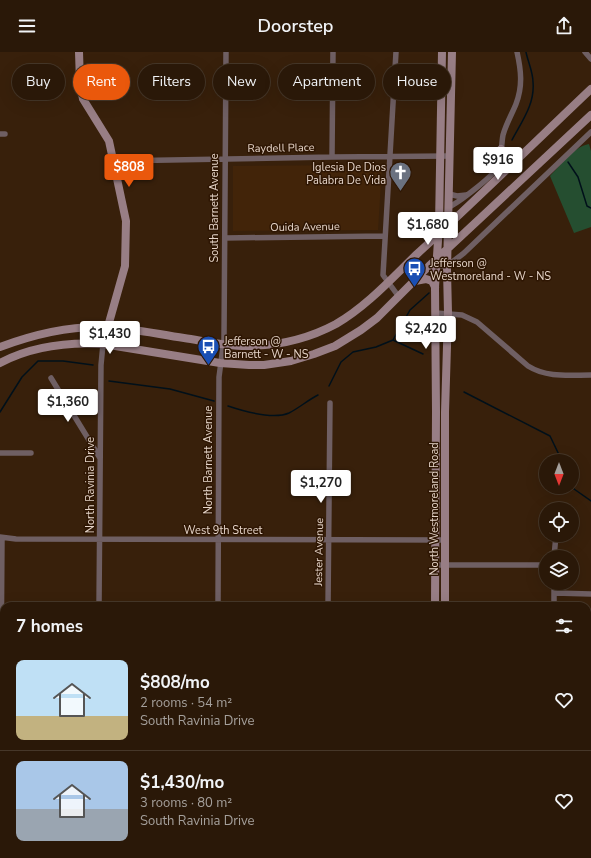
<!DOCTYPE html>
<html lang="en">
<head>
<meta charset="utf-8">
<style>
  :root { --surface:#2a1808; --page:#362516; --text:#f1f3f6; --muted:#a5a09c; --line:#463729; --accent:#ea580c }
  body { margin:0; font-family:"Nunito Sans",sans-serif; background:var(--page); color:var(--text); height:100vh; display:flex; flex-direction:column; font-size:15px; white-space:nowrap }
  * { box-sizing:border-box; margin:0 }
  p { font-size:13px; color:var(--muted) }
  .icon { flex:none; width:22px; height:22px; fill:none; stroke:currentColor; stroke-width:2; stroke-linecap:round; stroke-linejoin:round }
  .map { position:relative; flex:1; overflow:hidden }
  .side { position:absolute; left:0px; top:550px; width:591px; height:256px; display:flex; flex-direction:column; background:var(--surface); border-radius:12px 12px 0 0; box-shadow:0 4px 16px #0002,0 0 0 1px var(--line) }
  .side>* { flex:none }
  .guide { position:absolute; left:12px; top:12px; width:567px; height:36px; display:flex; gap:8px }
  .needle { width:26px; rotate:180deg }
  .fabs { position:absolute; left:539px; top:402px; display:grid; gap:8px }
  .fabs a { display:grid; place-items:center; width:40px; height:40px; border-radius:50%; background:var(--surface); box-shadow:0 4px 16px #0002,0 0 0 1px var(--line); font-size:20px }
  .price { position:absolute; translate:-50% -34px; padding:0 9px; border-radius:4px; background:#fff; color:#222; font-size:13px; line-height:26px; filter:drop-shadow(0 1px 2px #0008) }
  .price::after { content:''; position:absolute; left:50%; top:24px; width:12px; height:9px; margin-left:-6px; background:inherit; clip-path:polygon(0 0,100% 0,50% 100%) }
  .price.selected { background:var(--accent); color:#fff }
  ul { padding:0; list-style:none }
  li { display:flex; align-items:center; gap:12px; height:100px; padding:0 16px }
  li+li { border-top:1px solid var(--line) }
  li span { display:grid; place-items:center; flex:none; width:112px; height:80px; border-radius:8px; color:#555 }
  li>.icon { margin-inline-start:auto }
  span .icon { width:48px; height:48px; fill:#fffc; stroke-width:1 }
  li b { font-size:17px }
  h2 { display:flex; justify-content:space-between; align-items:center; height:48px; padding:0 16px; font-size:17px }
  .chip { padding:0 14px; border-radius:18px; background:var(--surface); box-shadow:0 4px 16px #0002,0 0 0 1px var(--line); font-size:14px; line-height:36px }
  .chip.selected { background:var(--accent); color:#fff }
  header { display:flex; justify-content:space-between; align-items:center; height:52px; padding:0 16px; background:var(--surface); font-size:18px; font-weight:600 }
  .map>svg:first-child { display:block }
  .built { fill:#422409 }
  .green { fill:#254e30 }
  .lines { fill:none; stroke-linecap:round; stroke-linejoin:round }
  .stream { stroke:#00101a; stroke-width:1.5 }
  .street { stroke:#6f5f63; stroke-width:5.5 }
  .secondary { stroke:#987e85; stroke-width:8 }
  .labels { text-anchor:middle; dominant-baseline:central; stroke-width:3; stroke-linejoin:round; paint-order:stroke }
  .street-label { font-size:11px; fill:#e5d4c8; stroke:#2e1603 }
  .poi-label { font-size:11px; fill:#e5d4c8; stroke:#2e1603; text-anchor:start }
</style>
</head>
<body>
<header><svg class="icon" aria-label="menu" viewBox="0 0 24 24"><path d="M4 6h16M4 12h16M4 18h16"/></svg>Doorstep<svg class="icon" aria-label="share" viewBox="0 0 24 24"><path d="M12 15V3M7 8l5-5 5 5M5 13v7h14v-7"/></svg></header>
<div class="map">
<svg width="591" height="806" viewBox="0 0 591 806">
  <rect width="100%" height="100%" fill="#38200b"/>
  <path class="built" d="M 382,113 L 378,178 L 233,179 L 233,114 Z"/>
  <path class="green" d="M 589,92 L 591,99 L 591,175 L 574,181 L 550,124 C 561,113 573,95 589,92 Z"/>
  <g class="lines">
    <path class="stream" d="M 512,88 C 522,69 535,52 533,30 C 533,20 528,10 526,0
      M 568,110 L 578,125 L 587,154 L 591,156
      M 393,288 L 423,302
      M 109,329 L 170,337 L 214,349
      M 329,334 L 341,310 L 353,300 L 376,295 L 393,288 L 410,258 L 429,241
      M 464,340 L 550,384 L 562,409
      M 228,354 C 243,359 273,368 289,361 C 299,356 308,348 318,343
      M 0,360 L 22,325 L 38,309 L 63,309 L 93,313
      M 572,432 L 574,437 L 591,449"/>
    <path class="street" d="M 396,0 L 383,223 L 399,245
      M 585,0 L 591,7
      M 0,82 L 5,82
      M 332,105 L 333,0
      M 113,109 L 332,105 L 450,104
      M 449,142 L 457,144 L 466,143
      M 449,155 C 458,151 492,125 497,116 C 502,107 501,94 503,83 C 506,72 512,62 516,52 C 523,34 521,18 517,0
      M 225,186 L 385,184
      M 437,214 L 447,214 L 464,201 L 591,80
      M 436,261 L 462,263 L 477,270 L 528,314 C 547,326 569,323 591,323
      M 51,326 L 100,406
      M 0,401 L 31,401
      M 0,485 L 16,487 L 445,488
      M 554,505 L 556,483
      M 435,513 L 546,513
      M 554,531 L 554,554
      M 554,541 L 591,542
      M 99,554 L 101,313 L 103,292
      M 218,554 L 219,325 L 224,287 L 226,0
      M 328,554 L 330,351
      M 587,648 L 591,648
      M 0,770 L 2,486
      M 216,802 L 216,806
      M 14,806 L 14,802
      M 111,806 L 111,802
      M 326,806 L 326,802"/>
    <path class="secondary" d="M 79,0 L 80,30 L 83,47 L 109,89 L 126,169 L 125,214 L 103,292
      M 501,97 L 515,109
      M 415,229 L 426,227 L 432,229 L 435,235
      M 0,295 C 32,283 64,275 98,275 C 127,275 156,282 184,286 C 204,289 225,294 246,294 C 277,294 308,287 336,272 C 367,254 392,226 417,202 C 476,148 533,92 591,37
      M 0,311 C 32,294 68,290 103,292 L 220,311 L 249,313 L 264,313 L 291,309 L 314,302 L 335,294 L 361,278 L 377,266 L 429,214 L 591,63
      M 435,554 L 436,360 L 435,235 L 439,173 L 442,0
      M 445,554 L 445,360 L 448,261 L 447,218 L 452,0
      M 587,790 L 591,790
      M 0,793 L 4,793
      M 587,800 L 591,800
      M 433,802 L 433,806
      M 444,802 L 444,806"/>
  </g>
  <defs>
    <symbol id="church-pin" viewBox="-11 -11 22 30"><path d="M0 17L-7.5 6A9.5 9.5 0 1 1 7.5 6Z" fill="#6b7280" stroke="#2e1603"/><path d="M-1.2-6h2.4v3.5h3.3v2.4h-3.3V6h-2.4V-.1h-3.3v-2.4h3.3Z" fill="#fff"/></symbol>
    <symbol id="bus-pin" viewBox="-11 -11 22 30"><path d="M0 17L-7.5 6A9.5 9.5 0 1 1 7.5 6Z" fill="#1a4fb4" stroke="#2e1603"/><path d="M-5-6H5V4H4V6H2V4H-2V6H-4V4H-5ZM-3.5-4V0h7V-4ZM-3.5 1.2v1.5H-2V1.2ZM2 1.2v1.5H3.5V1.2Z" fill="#fff"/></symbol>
  </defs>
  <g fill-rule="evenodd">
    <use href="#church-pin" x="388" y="108" width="25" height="34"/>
    <use href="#bus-pin" x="402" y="204" width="25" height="34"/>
    <use href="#bus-pin" x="196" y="282" width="25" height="34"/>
  </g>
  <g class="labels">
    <g class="street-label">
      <text transform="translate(281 96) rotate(-1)">Raydell Place</text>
      <text transform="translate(214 156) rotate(-90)">South Barnett Avenue</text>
      <text transform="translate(305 175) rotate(-1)">Ouida Avenue</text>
      <text transform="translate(208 408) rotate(-90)">North Barnett Avenue</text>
      <text transform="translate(90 433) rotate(-90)">North Ravinia Drive</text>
      <text transform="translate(434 457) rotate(-90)">North Westmoreland Road</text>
      <text x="223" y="478">West 9th Street</text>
      <text transform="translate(319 500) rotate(-89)">Jester Avenue</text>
    </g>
    <g class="poi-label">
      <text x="386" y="115" text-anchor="end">Iglesia De Dios<tspan x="386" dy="13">Palabra De Vida</tspan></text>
      <text x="430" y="211">Jefferson @<tspan x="430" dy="13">Westmoreland - W - NS</tspan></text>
      <text x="224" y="289">Jefferson @<tspan x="224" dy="13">Barnett - W - NS</tspan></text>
    </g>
  </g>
</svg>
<div class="fabs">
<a><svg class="needle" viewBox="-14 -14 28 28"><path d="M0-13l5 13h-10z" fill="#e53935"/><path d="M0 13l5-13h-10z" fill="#a5a09c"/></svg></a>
<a><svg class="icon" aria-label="locate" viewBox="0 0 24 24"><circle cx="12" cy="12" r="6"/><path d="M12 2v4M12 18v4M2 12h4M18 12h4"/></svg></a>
<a><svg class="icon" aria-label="layers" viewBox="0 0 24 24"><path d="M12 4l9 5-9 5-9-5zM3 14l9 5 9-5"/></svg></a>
</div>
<b class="price" style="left:498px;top:129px">$916</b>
<b class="price selected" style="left:129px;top:136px">$808</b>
<b class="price" style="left:428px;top:194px">$1,680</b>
<b class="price" style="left:426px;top:298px">$2,420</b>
<b class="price" style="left:110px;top:303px">$1,430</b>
<b class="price" style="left:68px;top:371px">$1,360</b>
<b class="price" style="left:321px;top:452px">$1,270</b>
<div class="guide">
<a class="chip">Buy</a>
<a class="chip selected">Rent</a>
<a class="chip">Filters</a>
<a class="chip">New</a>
<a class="chip">Apartment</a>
<a class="chip">House</a>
</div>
<section class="side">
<h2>7 homes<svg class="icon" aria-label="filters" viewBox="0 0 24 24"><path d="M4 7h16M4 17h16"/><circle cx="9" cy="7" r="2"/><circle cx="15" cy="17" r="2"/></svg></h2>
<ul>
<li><span style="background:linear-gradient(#bfe0f5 70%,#c2b280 0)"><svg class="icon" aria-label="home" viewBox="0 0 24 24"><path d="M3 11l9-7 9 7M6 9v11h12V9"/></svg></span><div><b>$808/mo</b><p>2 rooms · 54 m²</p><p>South Ravinia Drive</p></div><svg class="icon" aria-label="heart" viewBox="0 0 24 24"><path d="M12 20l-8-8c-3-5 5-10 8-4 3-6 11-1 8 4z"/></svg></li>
<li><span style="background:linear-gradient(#a9c7e8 60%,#9aa5b1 0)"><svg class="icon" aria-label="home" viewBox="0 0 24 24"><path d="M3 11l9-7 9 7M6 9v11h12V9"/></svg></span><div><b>$1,430/mo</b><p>3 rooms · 80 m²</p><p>South Ravinia Drive</p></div><svg class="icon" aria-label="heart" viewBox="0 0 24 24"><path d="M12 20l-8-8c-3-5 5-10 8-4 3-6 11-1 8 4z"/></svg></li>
</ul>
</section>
</div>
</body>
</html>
